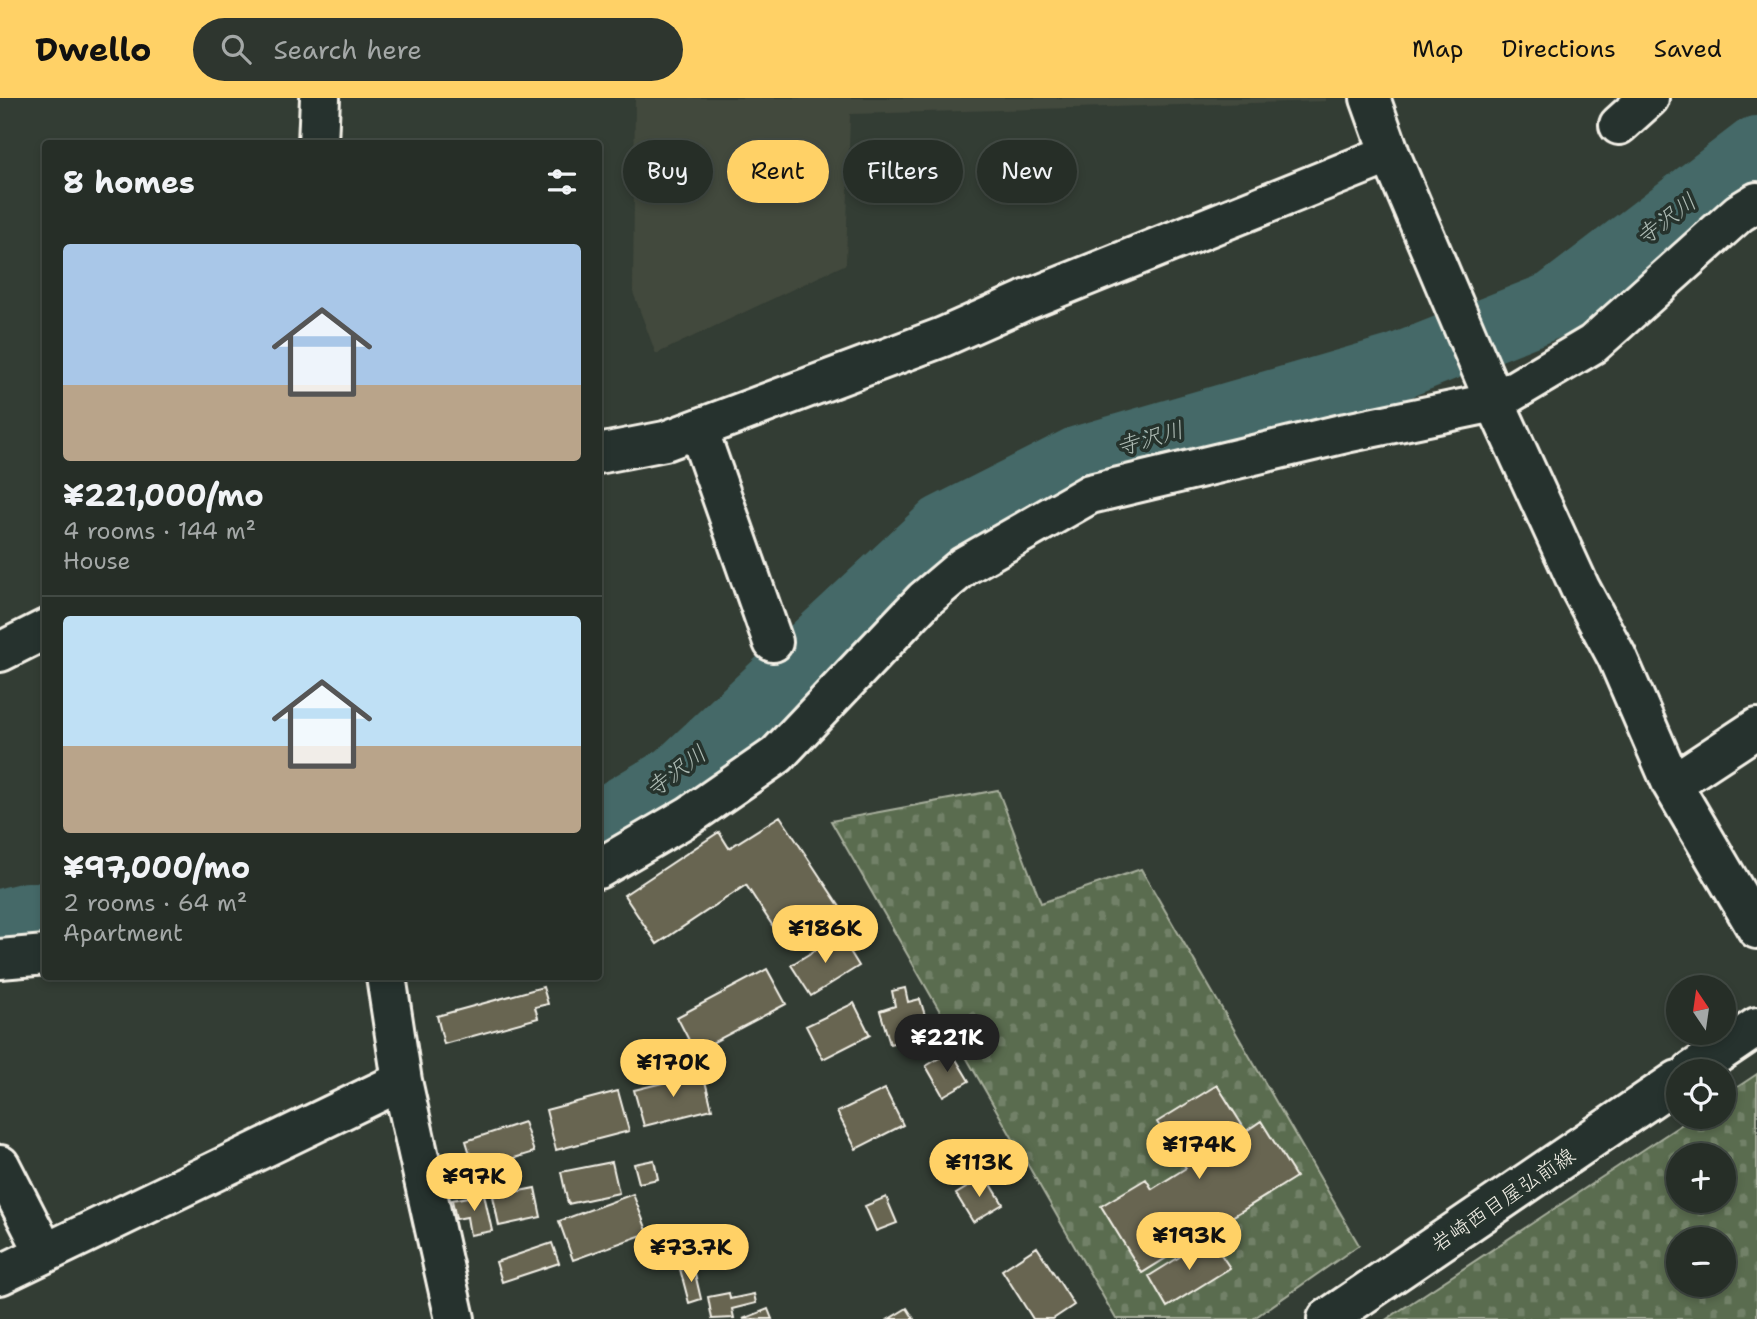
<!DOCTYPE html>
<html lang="en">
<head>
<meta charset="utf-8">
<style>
  :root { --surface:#262e27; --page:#2e362f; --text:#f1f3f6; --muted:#a4a8a7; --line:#424a44; --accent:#ffd166 }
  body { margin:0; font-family:"Shantell Sans","Klee One",sans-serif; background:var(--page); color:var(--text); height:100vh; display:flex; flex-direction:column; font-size:26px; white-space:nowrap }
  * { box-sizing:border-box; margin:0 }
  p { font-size:23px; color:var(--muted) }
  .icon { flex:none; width:38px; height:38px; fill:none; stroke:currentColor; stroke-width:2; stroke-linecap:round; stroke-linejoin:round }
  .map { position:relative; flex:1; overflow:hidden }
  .side { position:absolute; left:42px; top:42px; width:560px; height:840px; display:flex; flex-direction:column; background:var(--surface); border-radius:7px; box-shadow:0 4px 10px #0003,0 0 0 2px var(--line) }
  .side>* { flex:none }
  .banner { position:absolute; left:623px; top:42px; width:665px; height:63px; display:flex; gap:14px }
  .needle { width:46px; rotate:347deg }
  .buttons { position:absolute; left:1666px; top:877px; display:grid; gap:14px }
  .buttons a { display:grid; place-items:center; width:70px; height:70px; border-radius:50%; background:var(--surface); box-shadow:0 4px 10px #0003,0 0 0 2px var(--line); font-size:35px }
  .price { position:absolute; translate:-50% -60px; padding:0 16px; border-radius:24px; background:var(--accent); color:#111; font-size:23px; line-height:46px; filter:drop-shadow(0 2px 4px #0008) }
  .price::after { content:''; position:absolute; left:50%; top:42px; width:21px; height:16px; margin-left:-10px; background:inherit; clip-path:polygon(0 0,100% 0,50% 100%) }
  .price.current { background:#222; color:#fff }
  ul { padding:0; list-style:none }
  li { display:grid; align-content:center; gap:14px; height:371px; padding:0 21px }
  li+li { border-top:2px solid var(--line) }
  li span { display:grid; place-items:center; height:217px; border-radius:7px; color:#555 }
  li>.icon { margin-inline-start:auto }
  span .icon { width:126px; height:126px; fill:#fffc; stroke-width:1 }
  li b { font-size:30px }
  h2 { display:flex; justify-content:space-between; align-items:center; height:84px; padding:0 21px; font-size:30px }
  .pill { padding:0 24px; border-radius:32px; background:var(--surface); box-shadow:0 4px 10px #0003,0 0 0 2px var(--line); font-size:24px; line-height:63px }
  .pill.current { background:var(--accent); color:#111 }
  header { display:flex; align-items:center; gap:42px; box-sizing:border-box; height:98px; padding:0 35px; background:var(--accent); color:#111 }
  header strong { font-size:33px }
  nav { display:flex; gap:38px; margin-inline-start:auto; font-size:24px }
  .search { width:490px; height:63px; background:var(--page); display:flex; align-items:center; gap:18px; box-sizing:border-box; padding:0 24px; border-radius:38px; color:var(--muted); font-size:26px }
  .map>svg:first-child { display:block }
  .built { fill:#43493d }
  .cemetery { fill:url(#cemetery-stones); stroke:#a7ae9c; stroke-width:2; fill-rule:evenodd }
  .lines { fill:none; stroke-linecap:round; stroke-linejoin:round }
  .river { stroke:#446967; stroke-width:66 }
  .building { fill:#676551; stroke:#f4f1e8; stroke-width:2 }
  .minor-casing { stroke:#f4f1e8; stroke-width:44 }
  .major-casing { stroke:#f4f1e8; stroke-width:44 }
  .minor { stroke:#26332d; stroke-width:38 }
  .major { stroke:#26332d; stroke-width:38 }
  .labels { text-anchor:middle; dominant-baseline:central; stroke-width:7; stroke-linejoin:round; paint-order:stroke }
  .street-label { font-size:21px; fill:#f4f1e8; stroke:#26332d }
  .water-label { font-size:23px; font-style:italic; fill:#aebbb4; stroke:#26332d }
</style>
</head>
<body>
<header>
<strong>Dwello</strong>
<div class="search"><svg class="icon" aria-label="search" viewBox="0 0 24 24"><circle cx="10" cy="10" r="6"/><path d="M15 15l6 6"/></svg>Search here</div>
<nav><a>Map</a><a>Directions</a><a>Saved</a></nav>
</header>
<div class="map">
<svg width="1757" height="1221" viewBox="0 0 1757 1221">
  <defs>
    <pattern id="cemetery-stones" width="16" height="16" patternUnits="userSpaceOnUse" patternTransform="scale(1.75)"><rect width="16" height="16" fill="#5a6c4f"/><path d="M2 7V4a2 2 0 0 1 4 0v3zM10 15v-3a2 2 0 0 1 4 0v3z" fill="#728168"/></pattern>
  </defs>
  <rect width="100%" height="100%" fill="#333d34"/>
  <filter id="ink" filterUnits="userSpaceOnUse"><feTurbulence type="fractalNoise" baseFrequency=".0143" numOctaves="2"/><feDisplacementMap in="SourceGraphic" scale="14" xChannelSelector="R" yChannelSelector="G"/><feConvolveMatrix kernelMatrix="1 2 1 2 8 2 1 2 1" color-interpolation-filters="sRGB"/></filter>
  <g filter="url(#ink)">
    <path class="built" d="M 635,0 L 1326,0 L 1326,3 L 850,16 L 846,166 L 656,256 L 633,194 Z"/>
    <path class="cemetery" d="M 998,692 L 1041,805 L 1141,771 L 1359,1147 L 1253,1221 L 1116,1221 L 831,723 Z
      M 1757,976 L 1757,1221 L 1387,1221 L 1693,1019 L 1724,1018 L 1724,998 ZM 1678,1057 L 1724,1057 L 1724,1102 L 1678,1102 ZM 1678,1141 L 1724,1141 L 1724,1186 L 1678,1186 Z"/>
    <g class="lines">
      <path class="river" d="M 598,726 L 677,679 L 943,430 L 1079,361 L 1397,269 L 1555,206 L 1757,51
        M 0,824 L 28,817 L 46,818"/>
    </g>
    <path class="building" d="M 780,718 L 840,809 L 784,845 L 746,787 L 657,846 L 624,797 L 719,734 L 729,750 Z
      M 840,837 L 859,868 L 811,898 L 791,867 Z
      M 767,871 L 786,906 L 695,954 L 677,919 Z
      M 543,889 L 548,906 L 535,909 L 538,920 L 444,946 L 437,918 Z
      M 905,890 L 908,904 L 920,901 L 930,934 L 890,946 L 880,913 L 895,908 L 892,893 Z
      M 854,905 L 870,937 L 823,961 L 806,928 Z
      M 951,953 L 969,983 L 943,998 L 926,968 Z
      M 703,975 L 712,1011 L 644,1028 L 634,992 Z
      M 1217,987 L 1246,1033 L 1261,1023 L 1296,1079 L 1142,1175 L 1101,1108 L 1146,1081 L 1152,1091 L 1186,1070 L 1157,1024 Z
      M 885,991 L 903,1027 L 856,1051 L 837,1014 Z
      M 618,993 L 629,1033 L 556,1052 L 546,1012 Z
      M 524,1024 L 534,1054 L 475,1072 L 466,1043 Z
      M 654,1062 L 658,1081 L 639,1085 L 634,1066 Z
      M 612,1064 L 619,1095 L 568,1106 L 561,1074 Z
      M 986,1078 L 1003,1106 L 973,1124 L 956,1096 Z
      M 535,1090 L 541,1119 L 499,1128 L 493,1098 Z
      M 484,1096 L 492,1133 L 470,1137 L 467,1119 L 456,1121 L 452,1102 Z
      M 633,1096 L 648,1135 L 573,1162 L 559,1123 Z
      M 886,1099 L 897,1125 L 876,1133 L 865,1108 Z
      M 1210,1140 L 1230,1170 L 1167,1209 L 1149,1178 Z
      M 552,1145 L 559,1165 L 502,1184 L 496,1164 Z
      M 1037,1149 L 1074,1207 L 1053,1221 L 1033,1221 L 1002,1172 Z
      M 693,1167 L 701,1201 L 689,1205 L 680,1171 Z
      M 729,1195 L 730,1201 L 754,1196 L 756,1205 L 732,1211 L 734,1220 L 712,1221 L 708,1199 Z
      M 907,1210 L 914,1221 L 889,1221 Z
      M 768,1211 L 772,1221 L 743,1221 Z"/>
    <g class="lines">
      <defs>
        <path id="minor" d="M 1370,0 L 1390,56 L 1495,304 L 1580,490 L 1617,559 L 1672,686 L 1757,831
          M 1619,27 L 1649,0
          M 318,46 L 320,0
          M 698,331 L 773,544
          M 598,356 L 665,343 L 943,239 L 1024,203 L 1390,56
          M 0,554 L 46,531
          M 1672,686 L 1757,630
          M 598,771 L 689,718 L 777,657 L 924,502 L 964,468 L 1090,396 L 1346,335 L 1495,304 L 1593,246 L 1739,115 L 1757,104
          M 0,861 L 46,857
          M 386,878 L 402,983 L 455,1221
          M 0,1067 L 45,1155
          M 0,1177 L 402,983"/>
        <path id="major" d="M 1692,973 L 1757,929
          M 1327,1221 L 1678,982"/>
      </defs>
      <use href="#minor" class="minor-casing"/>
      <use href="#major" class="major-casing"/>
      <use href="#minor" class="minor"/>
      <use href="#major" class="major"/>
    </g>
  </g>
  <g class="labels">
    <g class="street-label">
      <text transform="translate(1503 1102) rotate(-34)">岩崎西目屋弘前線</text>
    </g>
    <g class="water-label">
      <text transform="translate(1666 121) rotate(-37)">寺沢川</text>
      <text transform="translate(1150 340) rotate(-16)">寺沢川</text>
      <text transform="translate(676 673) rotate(-37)">寺沢川</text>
    </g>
  </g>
</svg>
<div class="buttons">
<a><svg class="needle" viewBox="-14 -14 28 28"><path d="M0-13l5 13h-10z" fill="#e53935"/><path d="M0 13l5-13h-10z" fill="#a4a8a7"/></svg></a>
<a><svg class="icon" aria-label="locate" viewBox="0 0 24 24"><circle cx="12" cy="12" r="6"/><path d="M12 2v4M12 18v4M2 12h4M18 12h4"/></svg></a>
<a>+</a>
<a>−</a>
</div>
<b class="price" style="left:825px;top:867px">¥186K</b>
<b class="price current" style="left:947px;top:976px">¥221K</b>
<b class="price" style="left:673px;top:1001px">¥170K</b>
<b class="price" style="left:1199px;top:1083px">¥174K</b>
<b class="price" style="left:979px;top:1101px">¥113K</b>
<b class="price" style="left:474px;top:1115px">¥97K</b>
<b class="price" style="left:1189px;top:1174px">¥193K</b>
<b class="price" style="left:691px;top:1186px">¥73.7K</b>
<div class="banner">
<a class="pill">Buy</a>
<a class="pill current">Rent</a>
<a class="pill">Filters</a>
<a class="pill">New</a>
</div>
<section class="side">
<h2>8 homes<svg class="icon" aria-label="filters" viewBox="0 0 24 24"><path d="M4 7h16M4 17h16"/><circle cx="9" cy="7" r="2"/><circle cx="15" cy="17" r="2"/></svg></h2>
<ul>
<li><span style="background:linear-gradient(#a9c7e8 65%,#b9a48a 0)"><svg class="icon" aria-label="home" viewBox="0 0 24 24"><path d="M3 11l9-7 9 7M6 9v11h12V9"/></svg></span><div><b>¥221,000/mo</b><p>4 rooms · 144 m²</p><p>House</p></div></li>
<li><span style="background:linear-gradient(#bfe0f5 60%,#b9a48a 0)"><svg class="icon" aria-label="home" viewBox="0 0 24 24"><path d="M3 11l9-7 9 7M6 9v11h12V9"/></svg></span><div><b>¥97,000/mo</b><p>2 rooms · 64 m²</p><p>Apartment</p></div></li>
</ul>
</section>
</div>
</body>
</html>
